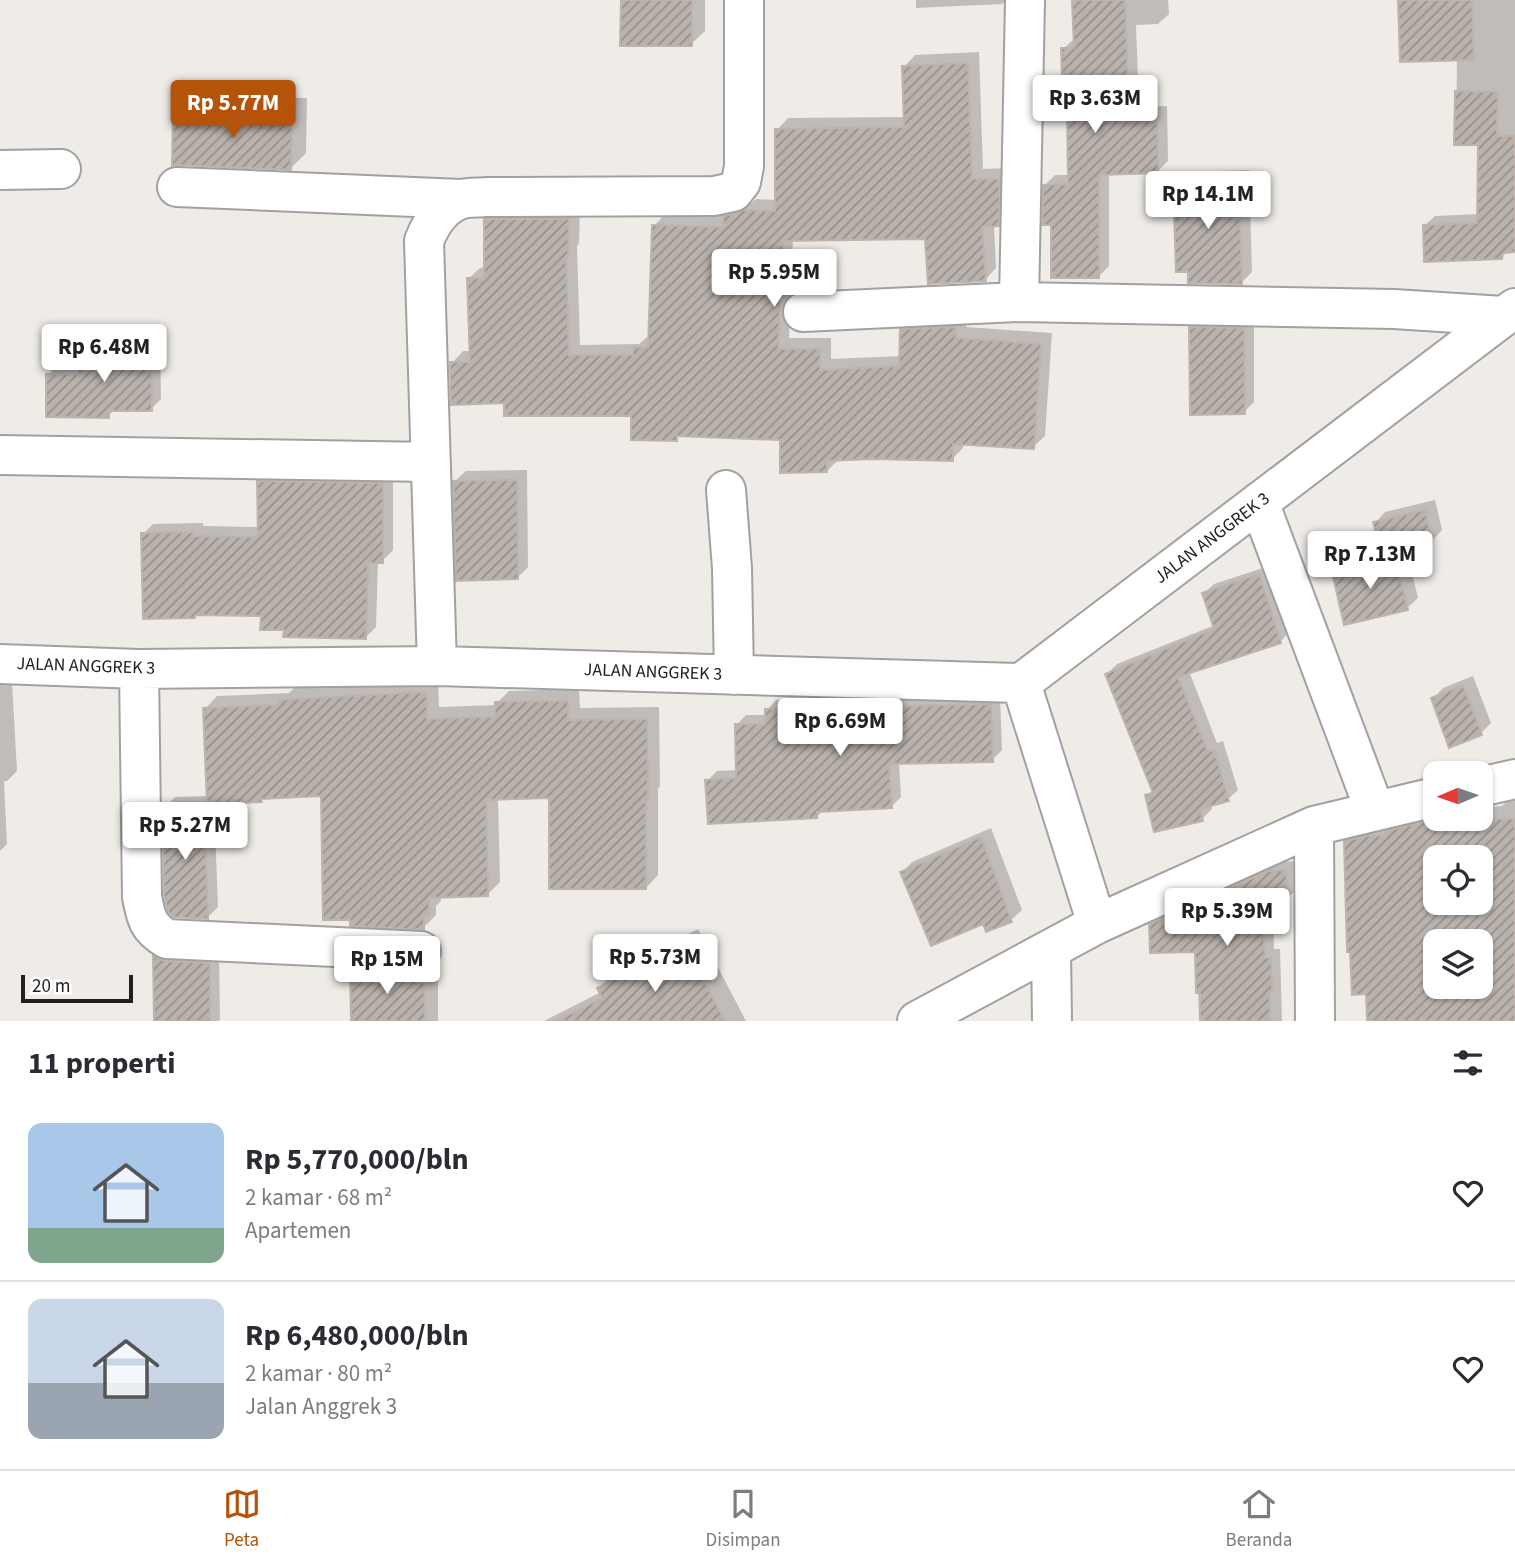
<!DOCTYPE html>
<html lang="id">
<head>
<meta charset="utf-8">
<style>
  :root { --surface:#fff; --page:#f2f2f3; --text:#2b2b33; --muted:#7c7c81; --line:#e1e1e2; --accent:#b45309 }
  body { margin:0; font-family:"Source Sans 3",sans-serif; background:var(--page); color:var(--text); height:100vh; display:flex; flex-direction:column; font-size:26px; white-space:nowrap }
  * { box-sizing:border-box; margin:0 }
  p { font-size:23px; color:var(--muted) }
  .icon { flex:none; width:38px; height:38px; fill:none; stroke:currentColor; stroke-width:2; stroke-linecap:round; stroke-linejoin:round }
  .map { position:relative; height:1021px; overflow:hidden }
  .sheet { display:flex; flex-direction:column; background:var(--surface); flex:1 }
  .sheet>* { flex:none }
  .needle { width:46px; rotate:268deg }
  .buttons { position:absolute; left:1423px; top:761px; display:grid; gap:14px }
  .buttons a { display:grid; place-items:center; width:70px; height:70px; border-radius:14px; background:var(--surface); box-shadow:0 2px 5px #0004; font-size:35px }
  .scale { position:absolute; left:21px; bottom:18px; width:112px; box-sizing:border-box; padding-left:7px; border:4px solid #202020; border-top:0; font-size:19px; line-height:24px; white-space:nowrap; color:#202020; -webkit-text-stroke:5px #fff; paint-order:stroke }
  .price { position:absolute; translate:-50% -60px; padding:0 16px; border-radius:7px; background:#fff; color:#222; font-size:23px; line-height:46px; filter:drop-shadow(0 2px 4px #0008) }
  .price::after { content:''; position:absolute; left:50%; top:42px; width:21px; height:16px; margin-left:-10px; background:inherit; clip-path:polygon(0 0,100% 0,50% 100%) }
  .price.active { background:var(--accent); color:#fff }
  ul { padding:0; list-style:none }
  li { display:flex; align-items:center; gap:21px; height:175px; padding:0 28px }
  li+li { border-top:2px solid var(--line) }
  li span { display:grid; place-items:center; flex:none; width:196px; height:140px; border-radius:14px; color:#555 }
  li>.icon { margin-inline-start:auto }
  span .icon { width:84px; height:84px; fill:#fffc; stroke-width:1 }
  li b { font-size:30px }
  h2 { display:flex; justify-content:space-between; align-items:center; height:84px; padding:0 28px; font-size:30px }
  .tabs { display:flex; justify-content:space-around; align-items:center; height:98px; border-top:2px solid var(--line); background:var(--surface); font-size:19px; color:var(--muted) }
  .tabs a { display:grid; justify-items:center; gap:4px }
  .tabs .active { color:var(--accent) }
  .map>svg:first-child { display:block }
  .shadow { fill:#0003; fill-rule:evenodd }
  .building { fill:url(#building-hatch); stroke:#c0b3ab; stroke-width:2; fill-rule:evenodd }
  .lines { fill:none; stroke-linecap:round; stroke-linejoin:round }
  .minor-casing { stroke:#a1a1a1; stroke-width:42 }
  .minor { stroke:#fff; stroke-width:38 }
  .labels { text-anchor:middle; dominant-baseline:central; stroke-width:6; stroke-linejoin:round; paint-order:stroke }
  .street-label { font-size:18px; fill:#202020; stroke:#fff }
</style>
</head>
<body>
<div class="map">
<svg width="1515" height="1021" viewBox="0 0 1515 1021">
  <defs>
    <pattern id="building-hatch" width="6" height="6" patternUnits="userSpaceOnUse" patternTransform="scale(1.75)"><rect width="6" height="6" fill="#b9b2ad"/><path d="M-1 1l2-2M0 6l6-6M5 7l2-2" fill="none" stroke="#96908c"/></pattern>
  </defs>
  <rect width="100%" height="100%" fill="#efece8"/>
  <path class="shadow" d="M 623,0 L 705,0 L 705,31 L 691,44 Z
    M 916,0 L 1007,0 L 1002,4 L 916,8 Z
    M 1074,0 L 1168,0 L 1169,14 L 1158,24 L 1136,25 L 1139,107 L 1167,106 L 1168,161 L 1157,172 L 1109,173 L 1109,266 L 1099,276 L 1053,223 L 1045,185 L 1055,175 L 1070,175 L 1068,107 L 1063,49 L 1075,38 Z
    M 1400,0 L 1515,0 L 1515,251 L 1508,251 L 1502,257 L 1424,226 L 1435,216 L 1479,214 L 1480,143 L 1456,143 L 1457,58 Z
    M 979,52 L 983,169 L 1010,168 L 1009,213 L 998,225 L 994,225 L 996,268 L 985,280 L 927,238 L 793,239 L 789,338 L 831,338 L 831,359 L 901,356 L 902,330 L 914,319 L 967,316 L 966,327 L 1052,333 L 1045,436 L 1033,447 L 964,443 L 963,448 L 952,459 L 839,459 L 827,471 L 781,439 L 681,434 L 676,439 L 633,414 L 506,401 L 452,363 L 463,351 L 471,351 L 468,279 L 480,268 L 485,267 L 486,220 L 497,208 L 580,208 L 579,244 L 577,246 L 580,345 L 639,344 L 647,337 L 651,337 L 654,226 L 665,214 L 727,216 L 737,205 L 751,203 L 756,199 L 777,200 L 777,130 L 788,118 L 905,117 L 904,67 L 915,55 Z
    M 191,96 L 307,98 L 306,153 L 291,168 L 175,111 Z
    M 1249,170 L 1252,272 L 1241,283 L 1175,182 L 1185,172 Z
    M 1201,317 L 1254,318 L 1254,402 L 1244,412 L 1191,328 Z
    M 128,331 L 160,331 L 161,399 L 151,409 L 115,409 L 108,416 L 48,375 L 57,365 L 80,365 L 80,354 L 89,344 L 119,345 L 119,341 Z
    M 527,470 L 528,567 L 518,577 L 455,481 L 466,471 Z
    M 269,471 L 393,473 L 393,550 L 382,561 L 378,561 L 376,627 L 365,638 L 286,629 L 262,614 L 197,613 L 194,616 L 143,534 L 153,524 L 203,523 L 203,526 L 259,527 L 259,482 Z
    M 1435,500 L 1442,530 L 1432,541 L 1406,547 L 1418,598 L 1407,608 L 1334,572 L 1344,562 L 1382,552 L 1375,523 L 1385,512 Z
    M 1269,566 L 1290,631 L 1281,641 L 1189,671 L 1217,743 L 1223,741 L 1238,790 L 1228,799 L 1211,804 L 1212,809 L 1202,819 L 1147,796 L 1153,789 L 1107,674 L 1117,664 L 1215,625 L 1204,593 L 1214,584 Z
    M 1473,676 L 1491,723 L 1481,733 L 1433,699 L 1443,688 Z
    M 438,680 L 439,707 L 497,705 L 497,703 L 509,691 L 579,689 L 580,708 L 659,707 L 660,787 L 658,788 L 658,875 L 646,888 L 551,797 L 498,798 L 500,882 L 488,894 L 441,896 L 441,901 L 436,906 L 436,915 L 423,928 L 322,794 L 264,797 L 261,800 L 214,802 L 218,907 L 208,917 L 164,808 L 175,797 L 209,796 L 205,709 L 217,696 L 289,693 L 294,688 Z
    M 12,682 L 17,771 L 7,781 L 4,781 L 7,844 L 0,851 L 0,683 Z
    M 1000,695 L 1002,750 L 992,760 L 899,762 L 901,797 L 891,807 L 823,810 L 817,817 L 707,781 L 717,771 L 737,770 L 736,725 L 746,715 L 767,715 L 767,710 L 776,700 Z
    M 1515,795 L 1515,1021 L 1369,1021 L 1368,992 L 1346,842 L 1356,832 L 1435,813 L 1435,819 L 1480,819 L 1480,807 L 1502,806 L 1512,796 ZM 1435,858 L 1480,858 L 1480,903 L 1435,903 ZM 1435,942 L 1480,942 L 1480,987 L 1435,987 Z
    M 991,828 L 1022,910 L 1011,920 L 987,930 L 984,922 L 902,872 L 912,862 Z
    M 1295,861 L 1296,890 L 1286,900 L 1273,900 L 1274,949 L 1280,949 L 1282,1021 L 1199,1021 L 1197,951 L 1151,925 L 1161,915 L 1193,901 L 1212,900 L 1212,898 L 1222,888 L 1279,862 Z
    M 698,929 L 746,1021 L 544,1021 L 601,992 L 599,988 L 613,974 Z
    M 165,947 L 219,953 L 220,1020 L 218,1021 L 156,1021 L 155,957 Z
    M 367,956 L 438,958 L 438,1021 L 353,1021 L 352,970 Z"/>
  <path class="building" d="M 621,0 L 692,0 L 692,46 L 620,46 Z
    M 1072,0 L 1125,0 L 1129,116 L 1157,116 L 1158,173 L 1099,175 L 1099,278 L 1051,278 L 1051,225 L 1042,225 L 1043,185 L 1068,184 L 1067,108 L 1063,109 L 1061,48 L 1074,48 Z
    M 1398,0 L 1472,0 L 1474,60 L 1400,62 Z
    M 968,63 L 972,179 L 1000,179 L 999,226 L 982,227 L 986,281 L 928,284 L 925,239 L 783,241 L 778,349 L 820,349 L 820,370 L 899,366 L 900,329 L 956,327 L 956,338 L 1041,344 L 1034,449 L 953,444 L 953,461 L 872,459 L 827,461 L 827,472 L 780,473 L 780,440 L 677,436 L 677,441 L 631,440 L 631,416 L 504,416 L 504,403 L 451,405 L 450,362 L 470,362 L 467,278 L 484,278 L 484,219 L 569,219 L 568,257 L 566,257 L 569,355 L 633,355 L 633,347 L 648,348 L 652,225 L 723,227 L 723,216 L 738,213 L 743,210 L 775,211 L 775,129 L 904,127 L 902,66 Z
    M 1455,91 L 1498,92 L 1497,136 L 1515,136 L 1515,252 L 1503,253 L 1502,259 L 1424,262 L 1423,225 L 1477,223 L 1478,145 L 1454,145 Z
    M 173,111 L 292,113 L 291,170 L 178,165 L 172,166 Z
    M 1239,180 L 1242,284 L 1188,283 L 1188,272 L 1176,272 L 1173,181 Z
    M 1189,327 L 1244,328 L 1245,414 L 1190,415 Z
    M 117,340 L 151,340 L 152,411 L 109,411 L 109,418 L 46,417 L 46,374 L 78,374 L 78,353 L 117,353 Z
    M 517,480 L 518,579 L 456,581 L 453,481 Z
    M 257,481 L 383,483 L 383,563 L 368,563 L 366,639 L 283,637 L 284,630 L 260,630 L 261,616 L 195,615 L 195,618 L 143,619 L 141,533 L 193,532 L 193,536 L 258,537 Z
    M 1425,510 L 1432,542 L 1381,555 L 1373,522 Z
    M 1395,556 L 1408,610 L 1344,625 L 1332,572 Z
    M 1259,574 L 1281,643 L 1178,677 L 1208,752 L 1214,750 L 1229,801 L 1200,809 L 1203,821 L 1154,832 L 1145,795 L 1153,793 L 1105,674 L 1214,629 L 1202,593 Z
    M 1463,685 L 1482,735 L 1449,748 L 1431,698 Z
    M 426,692 L 427,719 L 495,717 L 495,702 L 568,701 L 568,720 L 647,719 L 648,801 L 646,801 L 646,889 L 549,889 L 549,798 L 486,800 L 488,896 L 429,898 L 429,915 L 424,915 L 424,930 L 350,926 L 350,920 L 323,920 L 321,796 L 261,799 L 262,802 L 207,804 L 203,708 L 279,705 L 279,700 Z
    M 991,704 L 993,762 L 889,764 L 892,808 L 817,812 L 817,818 L 708,824 L 705,780 L 736,778 L 735,724 L 765,724 L 765,709 Z
    M 204,806 L 208,919 L 174,917 L 168,912 L 164,895 L 163,807 Z
    M 1437,819 L 1515,819 L 1515,1021 L 1367,1021 L 1366,994 L 1352,995 L 1350,952 L 1347,952 L 1344,841 L 1367,836 L 1385,835 L 1385,831 ZM 1435,858 L 1480,858 L 1480,903 L 1435,903 ZM 1435,942 L 1480,942 L 1480,987 L 1435,987 Z
    M 981,837 L 1012,922 L 986,932 L 983,924 L 931,946 L 900,872 Z
    M 1286,870 L 1287,902 L 1263,902 L 1265,958 L 1271,958 L 1272,991 L 1269,991 L 1270,1021 L 1200,1021 L 1200,993 L 1196,993 L 1195,952 L 1150,953 L 1149,924 L 1182,910 L 1211,909 L 1210,897 L 1268,871 Z
    M 684,942 L 725,1021 L 556,1021 L 602,998 L 597,988 Z
    M 153,956 L 166,961 L 210,963 L 210,1021 L 154,1021 Z
    M 350,970 L 424,972 L 425,1021 L 351,1021 Z"/>
  <g class="lines">
    <defs>
      <path id="minor" d="M 0,170 L 61,169
        M 177,187 L 461,199
        M 1019,302 L 1025,0
        M 803,312 L 1019,302 L 1394,309 L 1503,316
        M 0,455 L 431,462
        M 726,490 L 732,568 L 734,675
        M 1259,502 L 1375,811
        M 0,664 L 139,669 L 437,666 L 1021,683 L 1515,308
        M 437,666 L 424,241 C 431,223 442,205 462,199 C 470,197 479,198 486,197 L 714,196 L 733,192 L 741,182 L 744,166 L 744,0
        M 139,669 L 142,897 C 146,918 148,928 167,939 L 421,951
        M 1021,683 L 1097,924
        M 1480,787 L 1515,779
        M 1314,826 L 1315,1021
        M 1051,949 L 1052,1021
        M 917,1021 L 1097,924 L 1314,826 L 1435,797"/>
    </defs>
    <use href="#minor" class="minor-casing"/>
    <use href="#minor" class="minor"/>
  </g>
  <g class="labels">
    <g class="street-label">
      <text transform="translate(1212 538) rotate(-37)">JALAN ANGGREK 3</text>
      <text transform="translate(86 666) rotate(2)">JALAN ANGGREK 3</text>
      <text transform="translate(653 672) rotate(2)">JALAN ANGGREK 3</text>
    </g>
  </g>
</svg>
<div class="buttons">
<a><svg class="needle" viewBox="-14 -14 28 28"><path d="M0-13l5 13h-10z" fill="#e53935"/><path d="M0 13l5-13h-10z" fill="#7c7c81"/></svg></a>
<a><svg class="icon" aria-label="locate" viewBox="0 0 24 24"><circle cx="12" cy="12" r="6"/><path d="M12 2v4M12 18v4M2 12h4M18 12h4"/></svg></a>
<a><svg class="icon" aria-label="layers" viewBox="0 0 24 24"><path d="M12 4l9 5-9 5-9-5zM3 14l9 5 9-5"/></svg></a>
</div>
<div class="scale">20 m</div>
<b class="price" style="left:1095px;top:135px">Rp 3.63M</b>
<b class="price active" style="left:233px;top:140px">Rp 5.77M</b>
<b class="price" style="left:1208px;top:231px">Rp 14.1M</b>
<b class="price" style="left:774px;top:309px">Rp 5.95M</b>
<b class="price" style="left:104px;top:384px">Rp 6.48M</b>
<b class="price" style="left:1370px;top:591px">Rp 7.13M</b>
<b class="price" style="left:840px;top:758px">Rp 6.69M</b>
<b class="price" style="left:185px;top:862px">Rp 5.27M</b>
<b class="price" style="left:1227px;top:948px">Rp 5.39M</b>
<b class="price" style="left:655px;top:994px">Rp 5.73M</b>
<b class="price" style="left:387px;top:996px">Rp 15M</b>
</div>
<section class="sheet">
<h2>11 properti<svg class="icon" aria-label="filters" viewBox="0 0 24 24"><path d="M4 7h16M4 17h16"/><circle cx="9" cy="7" r="2"/><circle cx="15" cy="17" r="2"/></svg></h2>
<ul>
<li><span style="background:linear-gradient(#a9c7e8 75%,#7fa58c 0)"><svg class="icon" aria-label="home" viewBox="0 0 24 24"><path d="M3 11l9-7 9 7M6 9v11h12V9"/></svg></span><div><b>Rp 5,770,000/bln</b><p>2 kamar · 68 m²</p><p>Apartemen</p></div><svg class="icon" aria-label="heart" viewBox="0 0 24 24"><path d="M12 20l-8-8c-3-5 5-10 8-4 3-6 11-1 8 4z"/></svg></li>
<li><span style="background:linear-gradient(#c9d6e8 60%,#9aa5b1 0)"><svg class="icon" aria-label="home" viewBox="0 0 24 24"><path d="M3 11l9-7 9 7M6 9v11h12V9"/></svg></span><div><b>Rp 6,480,000/bln</b><p>2 kamar · 80 m²</p><p>Jalan Anggrek 3</p></div><svg class="icon" aria-label="heart" viewBox="0 0 24 24"><path d="M12 20l-8-8c-3-5 5-10 8-4 3-6 11-1 8 4z"/></svg></li>
</ul>
</section>
<nav class="tabs">
<a class="active"><svg class="icon" aria-label="map" viewBox="0 0 24 24"><path d="M3 6l6-2 6 2 6-2v14l-6 2-6-2-6 2zM9 4v14M15 6v14"/></svg>Peta</a>
<a><svg class="icon" aria-label="saved" viewBox="0 0 24 24"><path d="M7 4h10v16l-5-4-5 4z"/></svg>Disimpan</a>
<a><svg class="icon" aria-label="home" viewBox="0 0 24 24"><path d="M3 11l9-7 9 7M6 9v11h12V9"/></svg>Beranda</a>
</nav>
</body>
</html>
